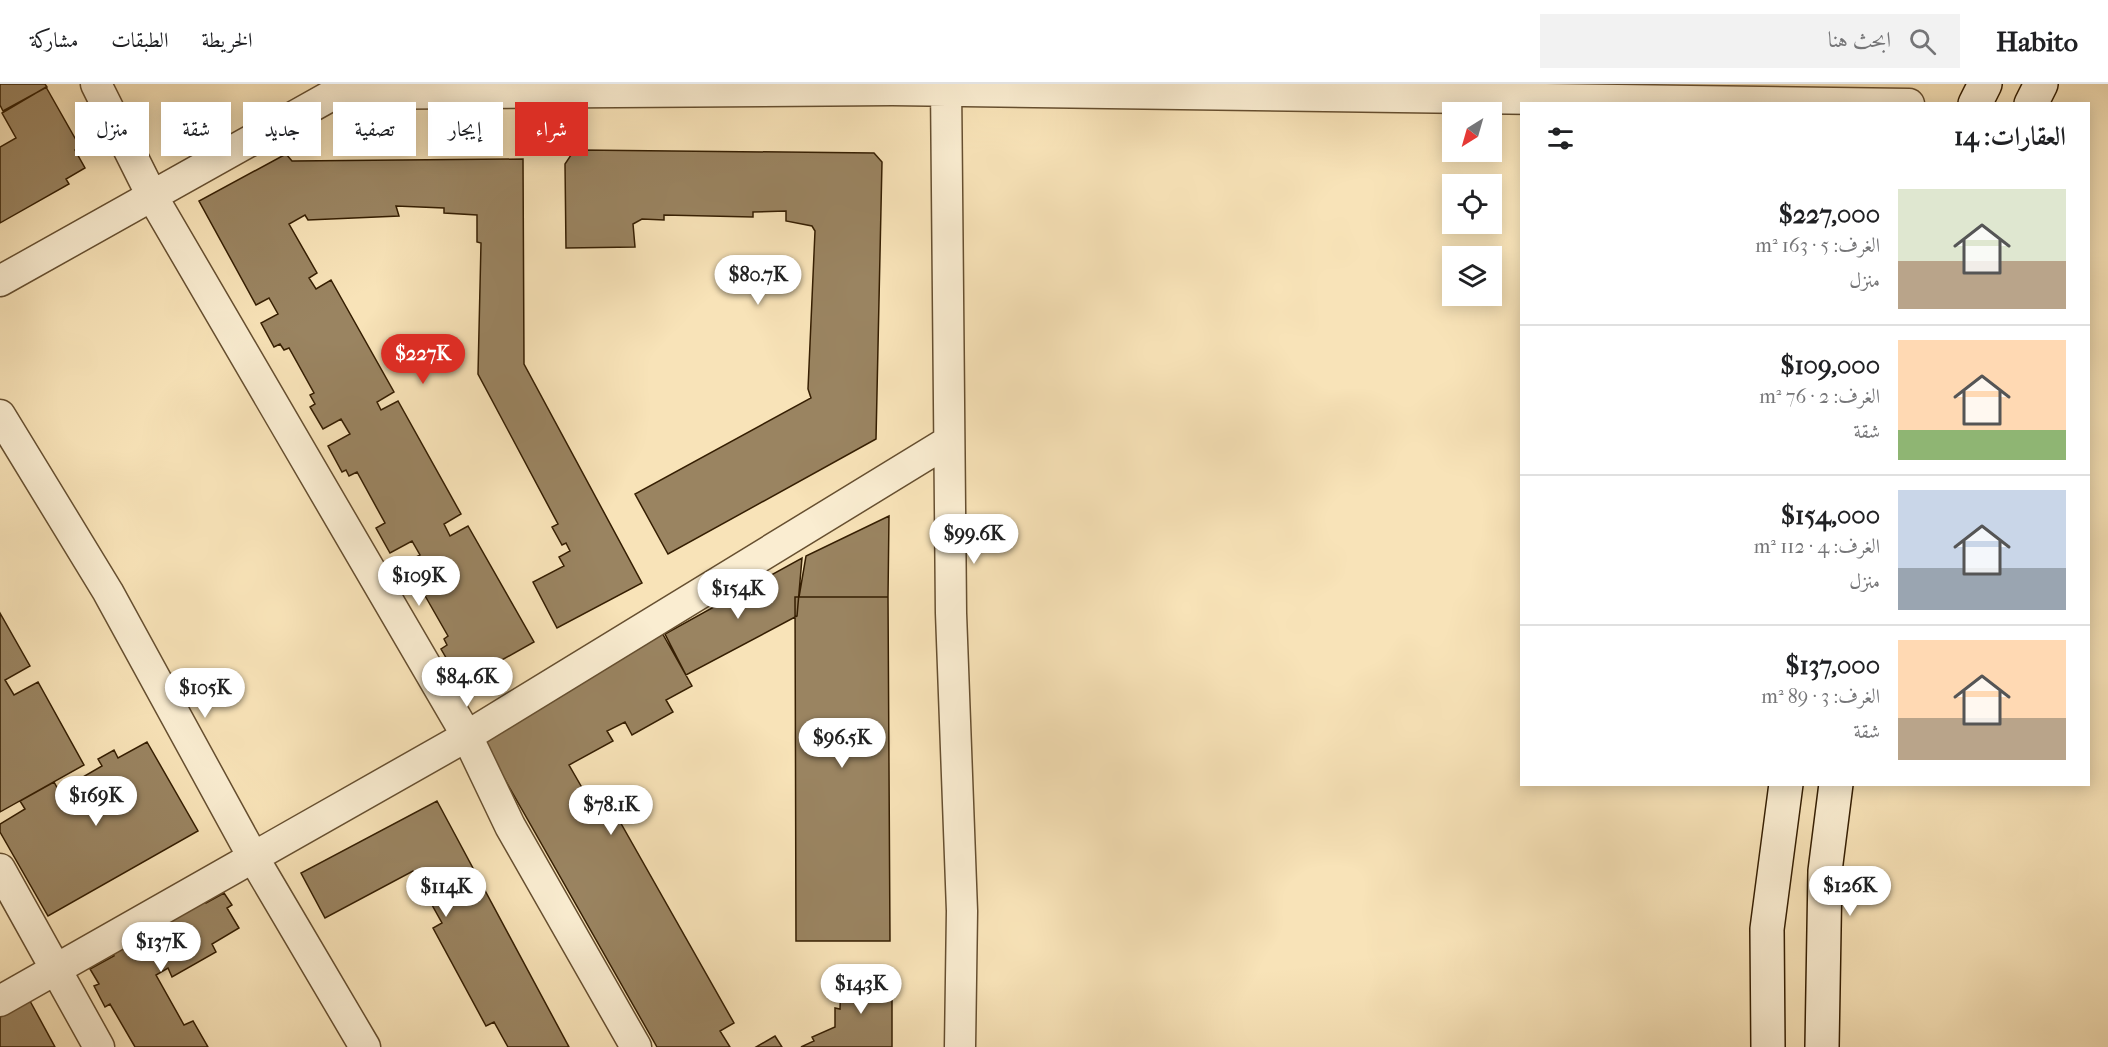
<!DOCTYPE html>
<html lang="ar">
<head>
<meta charset="utf-8">
<style>
  :root { --surface:#fff; --page:#f2f2f2; --text:#202124; --muted:#757577; --line:#e0e0e0; --accent:#d93025 }
  body { margin:0; font-family:"IM FELL French Canon",Amiri,serif; background:var(--page); color:var(--text); direction:rtl; height:100vh; display:flex; flex-direction:column; font-size:22px; white-space:nowrap }
  * { box-sizing:border-box; margin:0 }
  p { font-size:20px; color:var(--muted) }
  .icon { flex:none; width:33px; height:33px; fill:none; stroke:currentColor; stroke-width:2; stroke-linecap:round; stroke-linejoin:round }
  .map { position:relative; flex:1; overflow:hidden; direction:ltr }
  .sheet { position:absolute; left:1520px; top:18px; width:570px; height:684px; display:flex; flex-direction:column; background:var(--surface); border-radius:0px; box-shadow:0 3px 15px #0003; direction:rtl }
  .sheet>* { flex:none }
  .guide { position:absolute; left:18px; top:18px; width:570px; height:54px; direction:rtl; display:flex; gap:12px }
  .needle { width:39px; rotate:217deg }
  .fabs { position:absolute; left:1442px; top:18px; display:grid; gap:12px }
  .fabs a { display:grid; place-items:center; width:60px; height:60px; border-radius:0px; background:var(--surface); box-shadow:0 3px 15px #0003; font-size:30px }
  .price { position:absolute; translate:-50% -51px; padding:0 14px; border-radius:21px; background:#fff; color:#222; font-size:20px; line-height:39px; filter:drop-shadow(0 2px 3px #0008) }
  .price::after { content:''; position:absolute; left:50%; top:36px; width:18px; height:14px; margin-left:-9px; background:inherit; clip-path:polygon(0 0,100% 0,50% 100%) }
  .price.current { background:var(--accent); color:#fff }
  ul { padding:0; list-style:none }
  li { display:flex; align-items:center; gap:18px; height:150px; padding:0 24px }
  li+li { border-top:2px solid var(--line) }
  li span { display:grid; place-items:center; flex:none; width:168px; height:120px; border-radius:0px; color:#555 }
  li>.icon { margin-inline-start:auto }
  span .icon { width:72px; height:72px; fill:#fffc; stroke-width:1 }
  li b { font-size:26px }
  h2 { display:flex; justify-content:space-between; align-items:center; height:72px; padding:0 24px; font-size:26px }
  .tag { padding:0 21px; border-radius:0px; background:var(--surface); box-shadow:0 3px 15px #0003; font-size:21px; line-height:54px }
  .tag.current { background:var(--accent); color:#fff }
  header { display:flex; align-items:center; gap:36px; box-sizing:border-box; height:84px; padding:0 30px; background:var(--surface); border-bottom:2px solid var(--line) }
  header strong { font-size:28px }
  nav { display:flex; gap:33px; margin-inline-start:auto; font-size:21px }
  .search { width:420px; height:54px; background:var(--page); display:flex; align-items:center; gap:15px; box-sizing:border-box; padding:0 21px; border-radius:0px; color:var(--muted); font-size:22px }
  .map>svg:first-child { display:block }
  .building { fill:#9a8461; stroke:#351e02; stroke-width:1.5 }
  .lines { fill:none; stroke-linecap:round; stroke-linejoin:round }
  .street-casing { stroke:#664f30; stroke-width:33 }
  .secondary-casing { stroke:#351e02; stroke-width:36 }
  .street { stroke:#faedd1; stroke-width:30 }
  .secondary { stroke:#faedd1; stroke-width:33 }
</style>
</head>
<body>
<header>
<strong>Habito</strong>
<div class="search"><svg class="icon" aria-label="search" viewBox="0 0 24 24"><circle cx="10" cy="10" r="6"/><path d="M15 15l6 6"/></svg>ابحث هنا</div>
<nav><a>الخريطة</a><a>الطبقات</a><a>مشاركة</a></nav>
</header>
<div class="map">
<svg width="2108" height="963" viewBox="0 0 2108 963">
  <rect width="100%" height="100%" fill="#f8e3b8"/>
  <filter id="stains"><feTurbulence type="fractalNoise" baseFrequency=".00333" numOctaves="4"/><feColorMatrix values="0 0 0 0 .2 0 0 0 0 .09 0 0 0 0 .02 0 0 0 .5 -.17"/></filter>
  <radialGradient id="worn" r=".72"><stop offset=".6" stop-color="#630" stop-opacity="0"/><stop offset="1" stop-color="#630" stop-opacity=".3"/></radialGradient>
  <path class="building" d="M 0,0 L 45,0 L 47,3 L 3,27 L 0,21 Z
    M 46,3 L 80,63 L 75,66 L 85,84 L 66,95 L 69,100 L 0,139 L 0,63 L 16,54 L 2,29 Z
    M 580,66 L 874,69 L 882,78 L 876,355 L 668,470 L 635,410 L 811,314 L 808,305 L 815,147 L 812,142 L 786,137 L 786,127 L 753,128 L 753,133 L 664,131 L 664,136 L 642,135 L 633,140 L 635,163 L 566,164 L 565,80 L 571,71 Z
    M 286,70 L 292,77 L 523,75 L 524,280 L 642,499 L 557,544 L 533,498 L 564,482 L 559,473 L 570,467 L 566,459 L 562,461 L 552,443 L 558,440 L 478,290 L 481,159 L 477,158 L 477,131 L 444,129 L 444,124 L 396,122 L 399,132 L 308,136 L 305,131 L 289,140 L 317,189 L 309,194 L 316,205 L 331,196 L 394,308 L 377,318 L 381,326 L 398,317 L 461,430 L 444,440 L 450,452 L 468,442 L 534,558 L 466,596 L 461,588 L 456,591 L 441,565 L 447,561 L 444,555 L 448,552 L 424,510 L 420,513 L 415,504 L 412,508 L 397,483 L 420,471 L 412,457 L 390,469 L 376,444 L 385,439 L 357,388 L 349,392 L 346,386 L 342,388 L 328,362 L 350,350 L 341,335 L 323,345 L 310,323 L 315,320 L 310,311 L 314,309 L 289,264 L 284,266 L 280,260 L 274,263 L 261,239 L 278,230 L 269,214 L 256,221 L 199,117 Z
    M 889,432 L 888,513 L 799,513 L 806,472 Z
    M 802,474 L 797,532 L 686,591 L 665,550 Z
    M 795,513 L 888,513 L 890,857 L 796,857 Z
    M 0,529 L 30,582 L 5,596 L 14,611 L 38,598 L 84,681 L 0,728 Z
    M 661,547 L 692,602 L 666,616 L 673,628 L 632,651 L 625,638 L 607,647 L 613,657 L 569,681 L 588,714 L 602,706 L 734,939 L 720,947 L 730,963 L 657,963 L 479,650 Z
    M 147,658 L 198,747 L 48,832 L 0,748 L 0,740 L 25,725 L 20,717 L 54,698 L 59,707 L 102,682 L 98,675 L 114,666 L 118,674 Z
    M 437,717 L 569,963 L 508,963 L 494,938 L 486,942 L 433,844 L 442,839 L 413,787 L 325,834 L 301,789 Z
    M 224,809 L 232,821 L 227,824 L 239,844 L 212,860 L 216,868 L 172,893 L 168,884 L 156,891 L 184,941 L 193,937 L 208,963 L 135,963 L 110,920 L 105,923 L 94,902 L 99,900 L 90,885 L 114,872 L 112,865 L 202,813 L 206,819 Z
    M 892,893 L 892,963 L 801,963 L 814,957 L 812,953 L 835,943 L 835,924 L 840,925 L 841,894 Z
    M 30,917 L 55,963 L 0,963 L 0,933 Z
    M 775,952 L 782,963 L 756,963 Z"/>
  <g class="lines">
    <defs>
      <path id="street" d="M 96,0 L 152,112 L 467,652 L 510,742 L 636,963
        M 946,0 L 951,529 L 962,827 L 960,963
        M 0,197 L 334,10 L 892,6 L 1909,20
        M 0,331 L 108,508 L 253,773 L 365,963
        M 0,785 L 99,963
        M 0,917 L 467,652 L 949,357"/>
      <path id="secondary" d="M 1975,20 L 1985,0
        M 2031,20 L 2041,0
        M 1768,963 L 1767,845 L 1786,700
        M 1822,963 L 1825,787 L 1836,700"/>
    </defs>
    <use href="#street" class="street-casing"/>
    <use href="#secondary" class="secondary-casing"/>
    <use href="#street" class="street"/>
    <use href="#secondary" class="secondary"/>
  </g>
  <rect width="100%" height="100%" filter="url(#stains)"/>
  <rect width="100%" height="100%" fill="url(#worn)"/>
</svg>
<div class="fabs">
<a><svg class="needle" viewBox="-14 -14 28 28"><path d="M0-13l5 13h-10z" fill="#e53935"/><path d="M0 13l5-13h-10z" fill="#757577"/></svg></a>
<a><svg class="icon" aria-label="locate" viewBox="0 0 24 24"><circle cx="12" cy="12" r="6"/><path d="M12 2v4M12 18v4M2 12h4M18 12h4"/></svg></a>
<a><svg class="icon" aria-label="layers" viewBox="0 0 24 24"><path d="M12 4l9 5-9 5-9-5zM3 14l9 5 9-5"/></svg></a>
</div>
<b class="price" style="left:758px;top:222px">$80.7K</b>
<b class="price current" style="left:423px;top:301px">$227K</b>
<b class="price" style="left:974px;top:481px">$99.6K</b>
<b class="price" style="left:419px;top:523px">$109K</b>
<b class="price" style="left:738px;top:536px">$154K</b>
<b class="price" style="left:467px;top:624px">$84.6K</b>
<b class="price" style="left:205px;top:635px">$105K</b>
<b class="price" style="left:842px;top:685px">$96.5K</b>
<b class="price" style="left:96px;top:743px">$169K</b>
<b class="price" style="left:611px;top:752px">$78.1K</b>
<b class="price" style="left:1850px;top:833px">$126K</b>
<b class="price" style="left:446px;top:834px">$114K</b>
<b class="price" style="left:161px;top:889px">$137K</b>
<b class="price" style="left:861px;top:931px">$143K</b>
<div class="guide">
<a class="tag current">شراء</a>
<a class="tag">إيجار</a>
<a class="tag">تصفية</a>
<a class="tag">جديد</a>
<a class="tag">شقة</a>
<a class="tag">منزل</a>
</div>
<section class="sheet">
<h2>العقارات: 14<svg class="icon" aria-label="filters" viewBox="0 0 24 24"><path d="M4 7h16M4 17h16"/><circle cx="9" cy="7" r="2"/><circle cx="15" cy="17" r="2"/></svg></h2>
<ul>
<li><span style="background:linear-gradient(#dfe7d0 60%,#b9a48a 0)"><svg class="icon" aria-label="home" viewBox="0 0 24 24"><path d="M3 11l9-7 9 7M6 9v11h12V9"/></svg></span><div><b>$227,000</b><p>الغرف: 5 · 163 m²</p><p>منزل</p></div></li>
<li><span style="background:linear-gradient(#ffd9b3 75%,#8fb573 0)"><svg class="icon" aria-label="home" viewBox="0 0 24 24"><path d="M3 11l9-7 9 7M6 9v11h12V9"/></svg></span><div><b>$109,000</b><p>الغرف: 2 · 76 m²</p><p>شقة</p></div></li>
<li><span style="background:linear-gradient(#c9d6e8 65%,#9aa5b1 0)"><svg class="icon" aria-label="home" viewBox="0 0 24 24"><path d="M3 11l9-7 9 7M6 9v11h12V9"/></svg></span><div><b>$154,000</b><p>الغرف: 4 · 112 m²</p><p>منزل</p></div></li>
<li><span style="background:linear-gradient(#ffd9b3 65%,#b9a48a 0)"><svg class="icon" aria-label="home" viewBox="0 0 24 24"><path d="M3 11l9-7 9 7M6 9v11h12V9"/></svg></span><div><b>$137,000</b><p>الغرف: 3 · 89 m²</p><p>شقة</p></div></li>
</ul>
</section>
</div>
</body>
</html>
